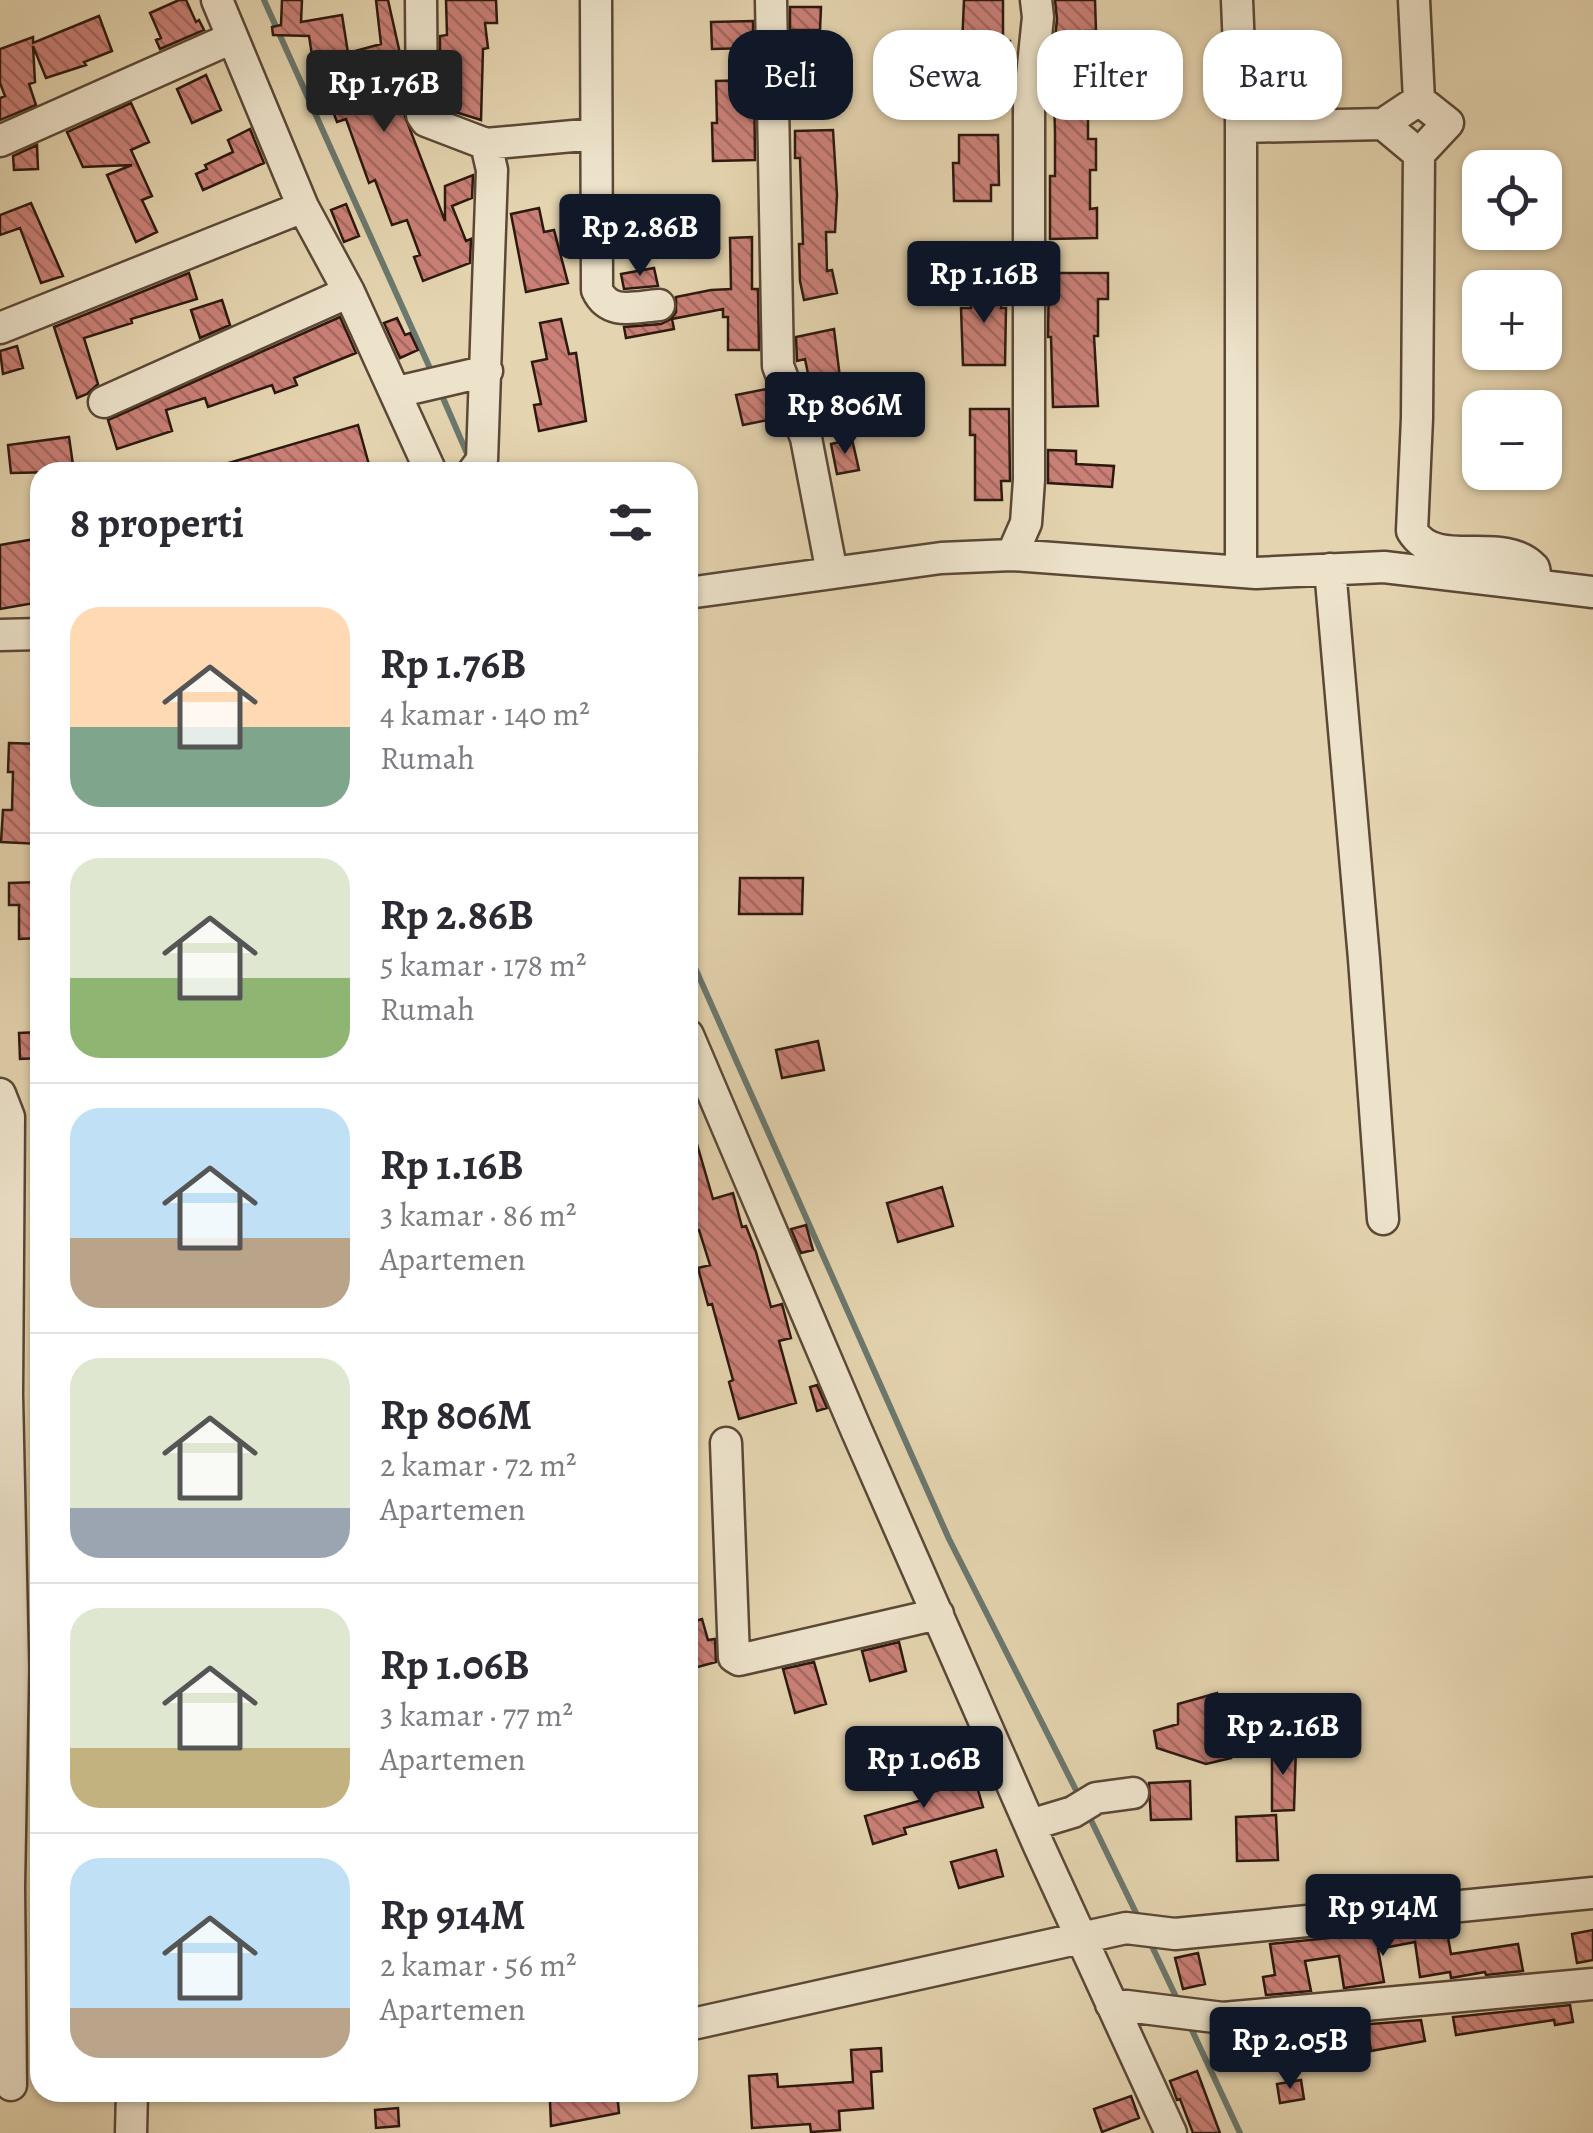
<!DOCTYPE html>
<html lang="id">
<head>
<meta charset="utf-8">
<style>
  :root { --surface:#fff; --page:#f2f2f3; --text:#2b2b33; --muted:#7c7c81; --line:#e1e1e2; --accent:#111827 }
  body { margin:0; font-family:Alegreya,serif; background:var(--page); color:var(--text); height:100vh; display:flex; flex-direction:column; font-size:38px; white-space:nowrap }
  * { box-sizing:border-box; margin:0 }
  p { font-size:32px; color:var(--muted) }
  .icon { flex:none; width:55px; height:55px; fill:none; stroke:currentColor; stroke-width:2; stroke-linecap:round; stroke-linejoin:round }
  .map { position:relative; flex:1; overflow:hidden }
  .sheet { position:absolute; left:30px; top:462px; width:668px; height:1640px; display:flex; flex-direction:column; background:var(--surface); border-radius:30px; box-shadow:0 2px 8px #0004 }
  .sheet>* { flex:none }
  .top-card { position:absolute; left:728px; top:30px; width:715px; height:90px; display:flex; gap:20px }
  .controls { position:absolute; left:1462px; top:150px; display:grid; gap:20px }
  .controls a { display:grid; place-items:center; width:100px; height:100px; border-radius:20px; background:var(--surface); box-shadow:0 2px 8px #0004; font-size:50px }
  .price { position:absolute; translate:-50% -85px; padding:0 22px; border-radius:10px; background:var(--accent); color:#fff; font-size:32px; line-height:65px; filter:drop-shadow(0 2px 5px #0008) }
  .price::after { content:''; position:absolute; left:50%; top:60px; width:30px; height:22px; margin-left:-15px; background:inherit; clip-path:polygon(0 0,100% 0,50% 100%) }
  .price.current { background:#222; color:#fff }
  ul { padding:0; list-style:none }
  li { display:flex; align-items:center; gap:30px; height:250px; padding:0 40px }
  li+li { border-top:2px solid var(--line) }
  li span { display:grid; place-items:center; flex:none; width:280px; height:200px; border-radius:30px; color:#555 }
  li>.icon { margin-inline-start:auto }
  span .icon { width:120px; height:120px; fill:#fffc; stroke-width:1 }
  li b { font-size:42px }
  h2 { display:flex; justify-content:space-between; align-items:center; height:120px; padding:0 40px; font-size:42px }
  .pill { padding:0 35px; border-radius:30px; background:var(--surface); box-shadow:0 2px 8px #0004; font-size:35px; line-height:90px }
  .pill.current { background:var(--accent); color:#fff }
  .map>svg:first-child { display:block }
  .lines { fill:none; stroke-linecap:round; stroke-linejoin:round }
  .stream { stroke:#6b786d; stroke-width:6 }
  .building { fill:url(#building-back-hatch); stroke:#2d190f; stroke-width:2.5 }
  .minor-casing { stroke:#5b4837; stroke-width:35 }
  .minor { stroke:#ede3cb; stroke-width:30 }
</style>
</head>
<body>
<div class="map">
<svg width="1593" height="2133" viewBox="0 0 1593 2133">
  <defs>
    <pattern id="building-back-hatch" width="6" height="6" patternUnits="userSpaceOnUse" patternTransform="scale(2.5)"><rect width="6" height="6" fill="#ca8077"/><path d="M-1 5l2 2M0 0l6 6M5-1l2 2" fill="none" stroke="#a46860"/></pattern>
  </defs>
  <rect width="100%" height="100%" fill="#e4d4af"/>
  <filter id="stains"><feTurbulence type="fractalNoise" baseFrequency=".002" numOctaves="4"/><feColorMatrix values="0 0 0 0 .2 0 0 0 0 .09 0 0 0 0 .02 0 0 0 .5 -.17"/></filter>
  <radialGradient id="worn" r=".72"><stop offset=".6" stop-color="#630" stop-opacity="0"/><stop offset="1" stop-color="#630" stop-opacity=".3"/></radialGradient>
  <g class="lines">
    <path class="stream" d="M 264,0 L 433,375
      M 440,391 L 469,458
      M 688,952 L 949,1539 L 1080,1798
      M 1088,1814 L 1139,1919
      M 1149,1940 L 1178,2001
      M 1190,2026 L 1240,2133"/>
  </g>
  <path class="building" d="M 179,0 L 186,0 L 196,22 L 199,20 L 204,30 L 160,49 L 156,40 L 161,38 L 150,13 Z
    M 282,0 L 302,0 L 301,22 L 342,15 L 348,53 L 381,44 L 376,0 L 388,0 L 403,67 L 373,75 L 389,116 L 403,111 L 445,221 L 445,186 L 473,175 L 472,198 L 452,206 L 466,241 L 471,239 L 470,263 L 423,281 L 414,257 L 420,255 L 407,220 L 392,225 L 375,180 L 369,183 L 346,119 L 337,122 L 321,80 L 318,81 L 316,54 L 312,55 L 309,36 L 273,35 L 272,27 L 281,25 Z
    M 446,0 L 496,0 L 497,23 L 485,23 L 488,48 L 483,49 L 481,120 L 446,109 L 446,52 L 440,52 L 440,36 L 447,35 Z
    M 964,0 L 1003,0 L 1003,41 L 1010,41 L 1010,63 L 1006,63 L 1006,95 L 942,96 L 939,46 L 962,46 Z
    M 1055,0 L 1095,0 L 1096,31 L 1085,31 L 1084,73 L 1098,73 L 1098,97 L 1088,97 L 1088,139 L 1096,139 L 1096,170 L 1090,170 L 1090,209 L 1097,208 L 1097,238 L 1050,239 L 1050,176 L 1055,176 L 1055,132 L 1054,98 L 1049,98 L 1057,19 Z
    M 790,7 L 821,7 L 820,30 L 790,30 Z
    M 99,16 L 112,51 L 84,62 L 86,65 L 46,78 L 33,46 L 35,82 L 29,84 L 36,105 L 0,120 L 0,98 L 5,96 L 0,83 L 0,49 L 33,37 L 33,43 Z
    M 753,21 L 753,48 L 712,49 L 711,22 Z
    M 840,65 L 841,97 L 792,98 L 791,66 Z
    M 206,75 L 221,110 L 192,123 L 177,89 Z
    M 754,80 L 755,160 L 713,161 L 712,123 L 717,123 L 716,81 Z
    M 131,103 L 149,142 L 131,150 L 152,196 L 142,200 L 157,232 L 136,242 L 107,175 L 132,165 L 83,167 L 67,132 Z
    M 250,129 L 264,163 L 203,190 L 196,174 L 207,169 L 205,165 L 233,152 L 228,140 Z
    M 833,130 L 837,195 L 835,232 L 826,232 L 827,271 L 832,270 L 837,293 L 804,300 L 800,281 L 799,244 L 803,244 L 800,158 L 795,158 L 795,131 Z
    M 959,135 L 998,135 L 999,185 L 991,185 L 991,201 L 954,201 L 953,163 L 959,163 Z
    M 37,145 L 38,169 L 14,170 L 13,156 Z
    M 31,203 L 63,276 L 41,283 L 20,228 L 0,235 L 0,215 Z
    M 346,204 L 359,236 L 344,242 L 331,210 Z
    M 539,208 L 544,232 L 554,230 L 568,283 L 526,292 L 511,214 Z
    M 752,237 L 752,289 L 758,289 L 759,350 L 728,350 L 728,317 L 723,317 L 723,309 L 672,319 L 674,329 L 626,338 L 624,327 L 661,324 L 671,319 L 676,312 L 676,297 L 711,290 L 731,289 L 730,238 Z
    M 654,268 L 658,286 L 624,289 L 621,274 Z
    M 189,273 L 197,299 L 131,319 L 132,323 L 84,338 L 98,384 L 87,394 L 77,398 L 54,327 Z
    M 1049,273 L 1108,273 L 1108,299 L 1098,299 L 1098,336 L 1094,336 L 1098,406 L 1053,407 L 1051,337 L 1048,337 Z
    M 972,280 L 1001,280 L 1001,308 L 1006,308 L 1005,365 L 963,365 L 961,308 L 971,308 Z
    M 222,300 L 230,325 L 200,338 L 191,310 Z
    M 340,317 L 356,353 L 294,378 L 297,385 L 275,393 L 272,385 L 208,407 L 205,398 L 166,410 L 172,431 L 117,449 L 108,420 Z
    M 397,318 L 405,335 L 410,333 L 418,350 L 400,358 L 384,323 Z
    M 561,319 L 569,354 L 576,353 L 586,421 L 539,431 L 534,405 L 541,404 L 532,362 L 547,359 L 540,323 Z
    M 834,329 L 841,386 L 812,393 L 805,359 L 797,361 L 796,337 Z
    M 17,346 L 23,368 L 3,374 L 0,351 Z
    M 767,389 L 773,419 L 743,425 L 736,395 Z
    M 970,409 L 1009,409 L 1010,481 L 1001,481 L 1002,500 L 975,500 L 975,435 L 970,435 Z
    M 358,425 L 371,472 L 216,472 L 215,467 Z
    M 69,437 L 73,465 L 58,467 L 58,472 L 11,473 L 8,445 Z
    M 852,439 L 859,470 L 837,474 L 831,444 Z
    M 1048,450 L 1076,451 L 1076,464 L 1114,466 L 1112,487 L 1048,483 Z
    M 40,538 L 40,602 L 0,609 L 0,545 Z
    M 9,743 L 40,744 L 40,844 L 1,842 L 3,810 L 12,810 L 13,772 L 8,772 Z
    M 740,878 L 803,878 L 802,914 L 739,914 Z
    M 40,882 L 40,938 L 19,939 L 19,905 L 9,905 L 9,883 Z
    M 40,1032 L 40,1058 L 20,1059 L 19,1033 Z
    M 818,1041 L 824,1070 L 782,1078 L 776,1050 Z
    M 692,1127 L 713,1199 L 733,1193 L 742,1227 L 746,1226 L 756,1252 L 771,1307 L 782,1304 L 791,1338 L 779,1341 L 796,1403 L 739,1419 L 729,1382 L 733,1380 L 712,1304 L 708,1305 L 698,1268 L 710,1265 L 699,1230 L 688,1233 L 688,1128 Z
    M 942,1187 L 953,1226 L 898,1242 L 887,1203 Z
    M 806,1225 L 813,1250 L 801,1253 L 791,1229 Z
    M 817,1385 L 827,1408 L 817,1411 L 810,1387 Z
    M 702,1619 L 708,1640 L 715,1639 L 716,1662 L 694,1668 L 688,1646 L 688,1623 Z
    M 899,1642 L 906,1671 L 870,1681 L 862,1651 Z
    M 814,1662 L 826,1704 L 795,1713 L 783,1669 Z
    M 1217,1693 L 1231,1758 L 1206,1764 L 1157,1748 L 1154,1731 L 1178,1724 L 1178,1704 Z
    M 1272,1746 L 1296,1747 L 1294,1810 L 1272,1811 Z
    M 975,1780 L 983,1807 L 904,1828 L 906,1834 L 873,1844 L 865,1816 L 926,1799 L 925,1794 Z
    M 1190,1781 L 1191,1819 L 1151,1820 L 1149,1783 Z
    M 1276,1815 L 1278,1860 L 1237,1861 L 1236,1817 Z
    M 996,1850 L 1003,1876 L 959,1888 L 951,1862 Z
    M 1446,1926 L 1451,1954 L 1518,1944 L 1523,1971 L 1486,1975 L 1485,1972 L 1451,1978 L 1450,1972 L 1420,1977 L 1415,1942 L 1378,1949 L 1384,1982 L 1344,1988 L 1339,1956 L 1305,1961 L 1311,1991 L 1266,1995 L 1263,1977 L 1275,1975 L 1270,1944 Z
    M 1593,1930 L 1593,1960 L 1577,1963 L 1572,1934 Z
    M 1198,1953 L 1205,1984 L 1183,1989 L 1175,1958 Z
    M 1570,2005 L 1573,2022 L 1555,2025 L 1554,2020 L 1456,2035 L 1453,2017 Z
    M 1421,2020 L 1425,2041 L 1371,2051 L 1369,2040 L 1297,2053 L 1294,2030 Z
    M 881,2048 L 882,2071 L 871,2072 L 873,2108 L 839,2111 L 840,2130 L 811,2132 L 810,2124 L 752,2128 L 749,2076 L 777,2074 L 778,2087 L 853,2082 L 851,2050 Z
    M 1197,2071 L 1220,2133 L 1193,2133 L 1180,2099 L 1177,2100 L 1170,2081 Z
    M 1301,2080 L 1304,2099 L 1280,2103 L 1277,2084 Z
    M 575,2092 L 617,2092 L 619,2113 L 551,2126 L 550,2101 Z
    M 1131,2096 L 1139,2118 L 1102,2132 L 1094,2109 Z
    M 398,2108 L 399,2126 L 376,2128 L 375,2110 Z"/>
  <g class="lines">
    <defs>
      <path id="minor" d="M 217,0 L 303,207 L 349,292 L 431,472
        M 421,0 L 422,115 L 426,121 L 486,144 L 492,170 L 482,460 L 473,472
        M 596,0 L 597,290 C 609,316 634,307 659,305
        M 771,0 L 778,366 L 806,438 L 832,573
        M 1237,0 L 1241,98 L 1241,571
        M 1414,0 L 1419,100
        M 1241,127 L 1383,124
        M 0,141 L 232,38
        M 486,144 L 595,134
        M 1419,154 L 1383,124 L 1419,100 L 1448,123 L 1419,154 L 1417,418 L 1412,531 C 1437,572 1502,534 1534,568 L 1537,585
        M 0,328 L 303,207
        M 397,392 L 487,371
        M 104,402 L 349,292
        M 1012,555 L 1026,523 L 1029,480 L 1029,105 L 1038,17 L 1036,0
        M 1330,569 L 1364,959 L 1383,1219
        M 688,593 L 941,558 L 1012,555 L 1256,573 L 1384,567 L 1593,592
        M 0,635 L 40,634
        M 688,1035 L 855,1427 L 1039,1846 L 1171,2133
        M 0,1094 L 9,1117 L 7,1395 L 13,1668 L 9,1887 L 11,2085
        M 726,1443 L 734,1657 L 739,1660 L 938,1614
        M 1030,1825 L 1073,1812 L 1096,1798 L 1133,1793
        M 1111,2004 L 1223,2018 L 1593,1984
        M 688,2025 L 1126,1928 L 1175,1934 L 1593,1893
        M 131,2133 L 132,2092"/>
    </defs>
    <use href="#minor" class="minor-casing"/>
    <use href="#minor" class="minor"/>
  </g>
  <rect width="100%" height="100%" filter="url(#stains)"/>
  <rect width="100%" height="100%" fill="url(#worn)"/>
</svg>
<div class="controls">
<a><svg class="icon" aria-label="locate" viewBox="0 0 24 24"><circle cx="12" cy="12" r="6"/><path d="M12 2v4M12 18v4M2 12h4M18 12h4"/></svg></a>
<a>+</a>
<a>−</a>
</div>
<b class="price current" style="left:384px;top:135px">Rp 1.76B</b>
<b class="price" style="left:640px;top:279px">Rp 2.86B</b>
<b class="price" style="left:984px;top:326px">Rp 1.16B</b>
<b class="price" style="left:845px;top:457px">Rp 806M</b>
<b class="price" style="left:1283px;top:1778px">Rp 2.16B</b>
<b class="price" style="left:924px;top:1811px">Rp 1.06B</b>
<b class="price" style="left:1383px;top:1959px">Rp 914M</b>
<b class="price" style="left:1290px;top:2092px">Rp 2.05B</b>
<div class="top-card">
<a class="pill current">Beli</a>
<a class="pill">Sewa</a>
<a class="pill">Filter</a>
<a class="pill">Baru</a>
</div>
<section class="sheet">
<h2>8 properti<svg class="icon" aria-label="filters" viewBox="0 0 24 24"><path d="M4 7h16M4 17h16"/><circle cx="9" cy="7" r="2"/><circle cx="15" cy="17" r="2"/></svg></h2>
<ul>
<li><span style="background:linear-gradient(#ffd9b3 60%,#7fa58c 0)"><svg class="icon" aria-label="home" viewBox="0 0 24 24"><path d="M3 11l9-7 9 7M6 9v11h12V9"/></svg></span><div><b>Rp 1.76B</b><p>4 kamar · 140 m²</p><p>Rumah</p></div></li>
<li><span style="background:linear-gradient(#dfe7d0 60%,#8fb573 0)"><svg class="icon" aria-label="home" viewBox="0 0 24 24"><path d="M3 11l9-7 9 7M6 9v11h12V9"/></svg></span><div><b>Rp 2.86B</b><p>5 kamar · 178 m²</p><p>Rumah</p></div></li>
<li><span style="background:linear-gradient(#bfe0f5 65%,#b9a48a 0)"><svg class="icon" aria-label="home" viewBox="0 0 24 24"><path d="M3 11l9-7 9 7M6 9v11h12V9"/></svg></span><div><b>Rp 1.16B</b><p>3 kamar · 86 m²</p><p>Apartemen</p></div></li>
<li><span style="background:linear-gradient(#dfe7d0 75%,#9aa5b1 0)"><svg class="icon" aria-label="home" viewBox="0 0 24 24"><path d="M3 11l9-7 9 7M6 9v11h12V9"/></svg></span><div><b>Rp 806M</b><p>2 kamar · 72 m²</p><p>Apartemen</p></div></li>
<li><span style="background:linear-gradient(#dfe7d0 70%,#c2b280 0)"><svg class="icon" aria-label="home" viewBox="0 0 24 24"><path d="M3 11l9-7 9 7M6 9v11h12V9"/></svg></span><div><b>Rp 1.06B</b><p>3 kamar · 77 m²</p><p>Apartemen</p></div></li>
<li><span style="background:linear-gradient(#bfe0f5 75%,#b9a48a 0)"><svg class="icon" aria-label="home" viewBox="0 0 24 24"><path d="M3 11l9-7 9 7M6 9v11h12V9"/></svg></span><div><b>Rp 914M</b><p>2 kamar · 56 m²</p><p>Apartemen</p></div></li>
</ul>
</section>
</div>
</body>
</html>
